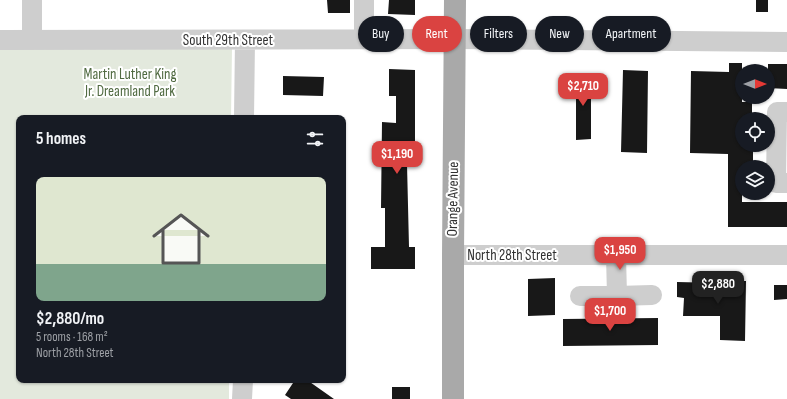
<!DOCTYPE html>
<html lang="en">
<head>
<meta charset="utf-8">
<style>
  :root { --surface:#171b24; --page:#20242c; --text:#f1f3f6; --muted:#9ea1a6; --line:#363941; --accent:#da4341 }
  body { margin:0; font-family:"Sofia Sans Condensed",sans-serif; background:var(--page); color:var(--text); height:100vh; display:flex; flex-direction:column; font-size:15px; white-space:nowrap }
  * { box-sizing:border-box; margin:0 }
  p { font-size:13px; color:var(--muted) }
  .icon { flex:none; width:22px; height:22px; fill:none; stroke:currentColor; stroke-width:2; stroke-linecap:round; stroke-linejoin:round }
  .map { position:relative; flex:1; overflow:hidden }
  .sheet { position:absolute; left:16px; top:115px; width:330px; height:268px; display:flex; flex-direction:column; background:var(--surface); border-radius:8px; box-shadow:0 1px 3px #0004 }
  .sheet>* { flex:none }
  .guide { position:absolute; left:358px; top:16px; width:369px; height:36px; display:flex; gap:8px }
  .needle { width:26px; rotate:90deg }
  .tools { position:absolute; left:735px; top:64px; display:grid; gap:8px }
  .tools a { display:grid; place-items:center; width:40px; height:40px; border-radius:50%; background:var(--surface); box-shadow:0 1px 3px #0004; font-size:20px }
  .price { position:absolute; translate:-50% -34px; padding:0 9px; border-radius:8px; background:var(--accent); color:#fff; font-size:13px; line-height:26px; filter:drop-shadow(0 1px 2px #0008) }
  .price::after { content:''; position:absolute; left:50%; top:24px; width:12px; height:9px; margin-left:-6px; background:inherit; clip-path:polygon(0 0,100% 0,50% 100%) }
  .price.on { background:#222; color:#fff }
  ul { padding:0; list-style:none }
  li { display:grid; align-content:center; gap:8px; height:212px; padding:0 20px }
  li+li { border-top:1px solid var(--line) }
  li span { display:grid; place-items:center; height:124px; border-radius:8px; color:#555 }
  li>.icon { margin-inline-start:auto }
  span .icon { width:72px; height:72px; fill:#fffc; stroke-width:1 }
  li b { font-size:17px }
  h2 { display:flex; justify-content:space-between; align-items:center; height:48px; padding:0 20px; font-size:17px }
  .tag { padding:0 14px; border-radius:18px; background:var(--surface); box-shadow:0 1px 3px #0004; font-size:14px; line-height:36px }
  .tag.on { background:var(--accent); color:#fff }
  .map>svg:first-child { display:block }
  .green { fill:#e3e9dd }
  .building { fill:#181818 }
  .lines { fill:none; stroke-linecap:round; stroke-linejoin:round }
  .minor { stroke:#cecece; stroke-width:20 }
  .major { stroke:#a9a9a9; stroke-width:22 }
  .labels { text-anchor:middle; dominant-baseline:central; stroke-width:4; stroke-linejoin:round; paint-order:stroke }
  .street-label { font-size:15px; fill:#313131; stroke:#fff }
  .park-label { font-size:15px; fill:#506a41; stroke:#fff }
</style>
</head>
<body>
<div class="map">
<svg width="787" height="399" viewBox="0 0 787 399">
  <rect width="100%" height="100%" fill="#fff"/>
  <path class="green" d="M 0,47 L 232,48 L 231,118 L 19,118 L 19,380 L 229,380 L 229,399 L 0,399 Z"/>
  <path class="building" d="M 327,0 L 350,0 L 350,13 L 328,13 Z
    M 389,0 L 415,0 L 415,15 L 388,14 Z
    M 756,0 L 768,0 L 768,12 L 756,12 Z
    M 729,63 L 742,63 L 742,102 L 752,102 L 752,119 L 742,119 L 742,145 L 753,145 L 753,167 L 742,167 L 742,202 L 787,202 L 787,227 L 728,227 L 728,154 L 690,153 L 691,71 L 729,72 Z
    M 768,64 L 787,64 L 787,89 L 768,88 Z
    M 389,69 L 415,70 L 415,164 L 407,164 L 409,247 L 415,247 L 415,269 L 371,269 L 371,247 L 385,247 L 385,208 L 381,208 L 382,122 L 396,123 L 396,96 L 389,96 Z
    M 623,70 L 648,71 L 647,153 L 621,152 Z
    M 576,75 L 591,75 L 591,139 L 576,140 Z
    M 283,76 L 324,77 L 323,96 L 283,95 Z
    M 555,278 L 555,315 L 528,316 L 528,279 Z
    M 720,281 L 746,281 L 745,341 L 720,340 L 720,316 L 683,316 L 684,298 L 677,297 L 677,282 L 720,283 Z
    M 774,285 L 787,285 L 787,299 L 774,300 Z
    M 658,318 L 658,345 L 563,346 L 563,319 Z
    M 295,380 L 307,380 L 334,399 L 291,399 L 285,395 Z
    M 392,387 L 410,387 L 410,399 L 392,399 Z"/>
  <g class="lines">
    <path class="minor" d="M 364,0 L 364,39
      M 0,40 L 455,39 L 787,42
      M 32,40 L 32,0
      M 787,112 L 777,112 L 776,183 L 787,183
      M 244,118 L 245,40
      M 453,255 L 787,255
      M 616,255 L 617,296 L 652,295
      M 580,296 L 617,296
      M 242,399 L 243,380"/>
    <path class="major" d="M 453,399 L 453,255 L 455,0"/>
  </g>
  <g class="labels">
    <g class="street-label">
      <text x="228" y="40">South 29th Street</text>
      <text transform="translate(453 199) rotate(-89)">Orange Avenue</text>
      <text x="512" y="255">North 28th Street</text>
    </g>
    <g class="park-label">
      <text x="130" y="74">Martin Luther King<tspan x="130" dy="17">Jr. Dreamland Park</tspan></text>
    </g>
  </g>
</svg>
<div class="tools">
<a><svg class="needle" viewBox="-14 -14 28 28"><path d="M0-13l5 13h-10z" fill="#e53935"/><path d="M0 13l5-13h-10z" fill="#9ea1a6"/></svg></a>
<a><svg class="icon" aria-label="locate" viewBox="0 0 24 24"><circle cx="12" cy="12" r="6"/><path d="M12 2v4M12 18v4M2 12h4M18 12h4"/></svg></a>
<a><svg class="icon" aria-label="layers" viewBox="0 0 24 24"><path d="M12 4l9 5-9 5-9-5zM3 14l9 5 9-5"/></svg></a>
</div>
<b class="price" style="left:583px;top:107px">$2,710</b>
<b class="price" style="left:397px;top:175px">$1,190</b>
<b class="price" style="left:620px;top:271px">$1,950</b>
<b class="price on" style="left:718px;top:305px">$2,880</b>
<b class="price" style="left:610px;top:332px">$1,700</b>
<div class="guide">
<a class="tag">Buy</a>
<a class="tag on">Rent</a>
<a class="tag">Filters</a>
<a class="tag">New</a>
<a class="tag">Apartment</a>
</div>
<section class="sheet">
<h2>5 homes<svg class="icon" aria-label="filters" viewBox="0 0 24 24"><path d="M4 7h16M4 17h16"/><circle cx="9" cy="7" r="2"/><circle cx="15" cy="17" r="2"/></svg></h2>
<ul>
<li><span style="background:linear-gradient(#dfe7d0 70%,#7fa58c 0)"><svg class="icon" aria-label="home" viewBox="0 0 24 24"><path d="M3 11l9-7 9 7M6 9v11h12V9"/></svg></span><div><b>$2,880/mo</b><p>5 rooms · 168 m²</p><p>North 28th Street</p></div></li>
</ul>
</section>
</div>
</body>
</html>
